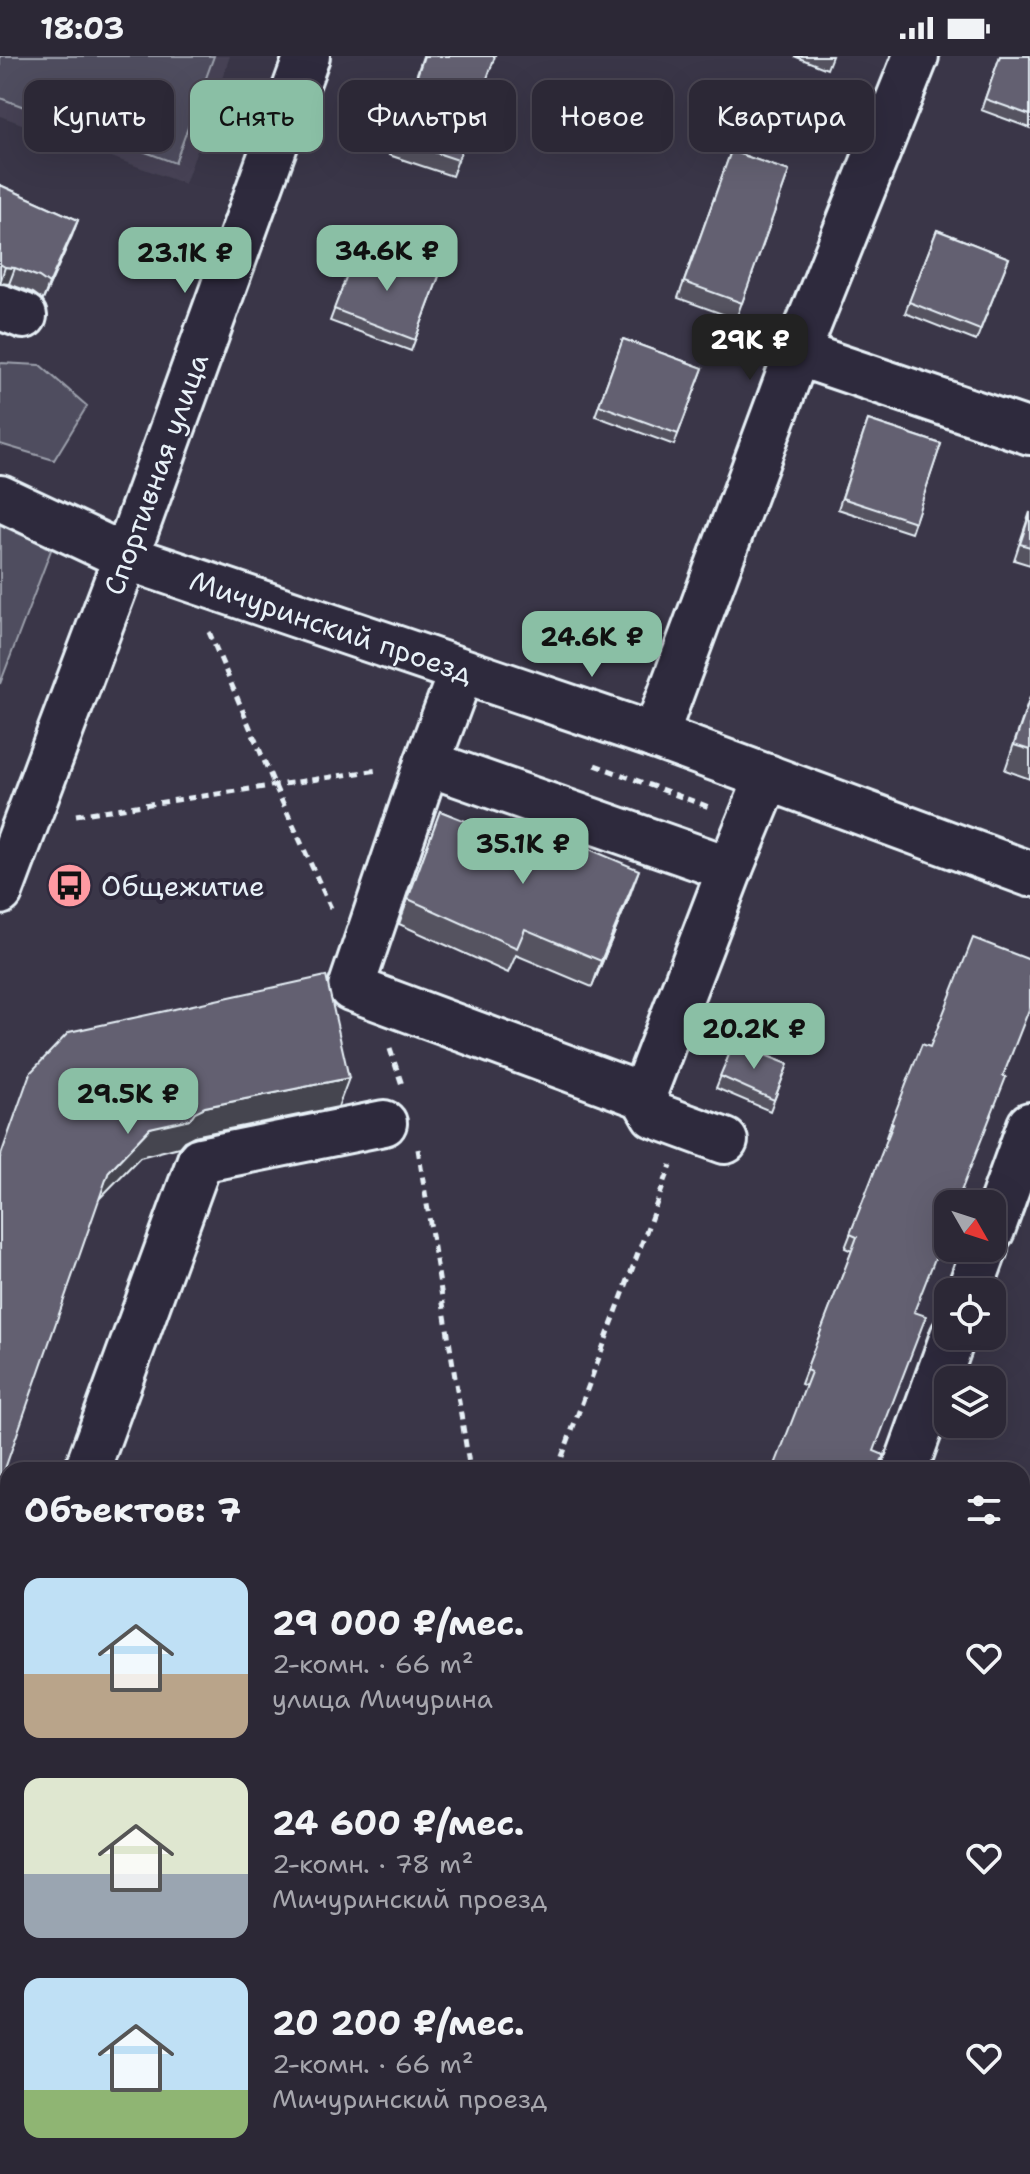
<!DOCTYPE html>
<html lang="ru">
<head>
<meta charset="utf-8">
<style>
  :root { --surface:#2c2836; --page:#383442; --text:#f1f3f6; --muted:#a6a6ad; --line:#484451; --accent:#8abfa5 }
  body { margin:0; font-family:"Shantell Sans",sans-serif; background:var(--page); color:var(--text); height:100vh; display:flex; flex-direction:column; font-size:30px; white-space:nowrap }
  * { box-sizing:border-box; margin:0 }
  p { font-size:26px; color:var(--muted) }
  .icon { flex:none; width:44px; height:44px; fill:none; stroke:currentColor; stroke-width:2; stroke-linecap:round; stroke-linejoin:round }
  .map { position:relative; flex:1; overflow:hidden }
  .drawer { position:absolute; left:0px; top:1406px; width:1030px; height:712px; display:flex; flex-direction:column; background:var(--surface); border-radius:24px 24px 0 0; box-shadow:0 8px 32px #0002,0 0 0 2px var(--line) }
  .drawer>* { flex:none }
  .banner { position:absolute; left:24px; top:24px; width:982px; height:72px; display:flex; gap:16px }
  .needle { width:52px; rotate:129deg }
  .tools { position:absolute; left:934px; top:1134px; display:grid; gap:16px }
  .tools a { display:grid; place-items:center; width:72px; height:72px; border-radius:16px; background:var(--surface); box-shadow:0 8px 32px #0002,0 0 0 2px var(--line); font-size:40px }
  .price { position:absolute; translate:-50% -68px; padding:0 18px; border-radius:16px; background:var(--accent); color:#111; font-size:26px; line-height:52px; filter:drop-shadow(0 2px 4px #0008) }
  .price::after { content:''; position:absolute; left:50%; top:48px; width:24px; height:18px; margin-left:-12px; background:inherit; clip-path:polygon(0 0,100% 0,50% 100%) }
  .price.selected { background:#222; color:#fff }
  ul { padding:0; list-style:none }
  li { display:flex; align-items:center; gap:24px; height:200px; padding:0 24px }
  li span { display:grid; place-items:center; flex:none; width:224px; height:160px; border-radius:16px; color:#555 }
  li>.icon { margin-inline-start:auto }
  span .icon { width:96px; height:96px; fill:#fffc; stroke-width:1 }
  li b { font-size:34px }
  h2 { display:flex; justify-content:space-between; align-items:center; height:96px; padding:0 24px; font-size:34px }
  .tag { padding:0 28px; border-radius:16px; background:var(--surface); box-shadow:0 8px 32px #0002,0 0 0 2px var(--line); font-size:28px; line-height:72px }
  .tag.selected { background:var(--accent); color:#111 }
  .status { display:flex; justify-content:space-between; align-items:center; height:56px; padding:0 40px; background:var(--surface); direction:ltr }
  .status svg { height:22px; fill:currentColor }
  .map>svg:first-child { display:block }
  .built { fill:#464354 }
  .green { fill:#504e5f; stroke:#9ca0ac; stroke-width:2 }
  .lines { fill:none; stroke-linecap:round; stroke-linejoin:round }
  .minor-casing { stroke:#e8f1f8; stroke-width:50 }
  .path { stroke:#e8f1f8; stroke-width:5; stroke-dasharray:8 6; stroke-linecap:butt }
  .minor { stroke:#2f2a3d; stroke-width:44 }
  .wall { fill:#555361; stroke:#e8f1f8; stroke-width:2 }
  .shaded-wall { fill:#45444f; stroke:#e8f1f8; stroke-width:2 }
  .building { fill:#636171; stroke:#e8f1f8; stroke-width:2 }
  .labels { text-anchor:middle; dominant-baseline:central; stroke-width:8; stroke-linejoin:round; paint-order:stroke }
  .street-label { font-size:28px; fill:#e8f1f8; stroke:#2f2a3d }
  .poi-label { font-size:28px; fill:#e8f1f8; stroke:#2f2a3d; text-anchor:start }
</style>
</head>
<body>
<div class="status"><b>18:03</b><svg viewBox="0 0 49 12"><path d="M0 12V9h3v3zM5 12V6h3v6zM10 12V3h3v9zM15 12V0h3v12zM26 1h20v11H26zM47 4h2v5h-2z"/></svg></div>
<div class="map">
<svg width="1030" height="2118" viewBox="0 0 1030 2118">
  <rect width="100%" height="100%" fill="#3a3648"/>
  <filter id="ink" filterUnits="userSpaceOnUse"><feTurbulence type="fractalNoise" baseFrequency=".0125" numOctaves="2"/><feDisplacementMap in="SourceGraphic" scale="16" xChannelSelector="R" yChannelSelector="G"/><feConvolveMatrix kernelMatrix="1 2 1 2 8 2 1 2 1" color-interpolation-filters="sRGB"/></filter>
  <g filter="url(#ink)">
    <path class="built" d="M 0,0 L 230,0 L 185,128 L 0,60 Z"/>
    <path class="green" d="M 0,0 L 214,0 L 175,107 L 0,42 Z
      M 0,307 L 40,309 L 87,350 L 54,404 L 0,388 Z
      M 0,464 L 51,494 L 0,628 Z"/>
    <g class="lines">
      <defs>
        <g id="minor">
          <path d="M 0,251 L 24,260"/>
          <path d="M 797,297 L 1030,376"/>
          <path id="s1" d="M 0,442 L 126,501 L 149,509 L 655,680 L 1030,818"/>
          <path d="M 461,616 L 427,707 L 730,813 L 768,721"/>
          <path d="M 655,680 L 797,297 L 916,0"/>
          <path d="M 427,707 L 351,932 L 643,1040 L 730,813"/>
          <path id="s2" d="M 0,836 L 126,501 L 307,0"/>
          <path d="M 643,1040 L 654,1059 L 725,1085"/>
          <path d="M 992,1174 L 1030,1069"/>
          <path d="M 969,1236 L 985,1192"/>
          <path d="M 87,1414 L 200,1104 L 384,1067"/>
          <path d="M 905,1414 L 953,1280"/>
          <path d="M 0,1652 L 8,1630"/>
          <path d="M 0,1754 L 8,1757"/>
          <path d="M 1022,1798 L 1030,1801"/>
          <path d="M 0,1991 L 8,1994"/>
          <path d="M 1022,2066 L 1030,2045"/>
          <path d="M 298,2110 L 300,2111"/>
          <path d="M 671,2110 L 694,2118"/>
          <path d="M 1002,2118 L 1005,2110"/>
        </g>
      </defs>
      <use href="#minor" class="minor-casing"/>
      <path class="path" d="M 209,576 L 275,730 L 331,852
        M 595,709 L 709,751
        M 76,759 L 378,714
        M 390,993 L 402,1029
        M 418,1093 L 470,1414
        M 557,1414 L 671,1109
        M 237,2118 L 240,2110"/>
      <use href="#minor" class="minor"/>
    </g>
    <path class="wall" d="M 423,0 L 458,104 L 452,120 L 389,99 Z
      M 794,0 L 832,0 L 827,13 Z
      M 1000,0 L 1030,0 L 1030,72 L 981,54 Z
      M 731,95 L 789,115 L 736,263 L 678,242 Z
      M 0,129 L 78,164 L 43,244 L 33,237 L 9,228 L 0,227 Z
      M 937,174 L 1009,202 L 976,285 L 905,257 Z
      M 358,190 L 439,220 L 411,295 L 330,265 Z
      M 623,283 L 703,312 L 674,389 L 595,360 Z
      M 868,364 L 941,388 L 911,477 L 838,453 Z
      M 1030,456 L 1030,509 L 1014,504 Z
      M 1030,641 L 1030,723 L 1005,714 Z
      M 440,755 L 630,839 L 592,931 L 516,899 L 508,917 L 399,868 Z
      M 1030,904 L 806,1330 L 801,1328 L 852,1195 L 845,1192 L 888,1082 L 886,1081 L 891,1067 L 930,991 Z
      M 734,987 L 788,1008 L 770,1055 L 716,1032 Z
      M 8,1915 L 8,1945 L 0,1942 L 0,1937 Z
      M 845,2110 L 925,2110 L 922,2118 L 854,2118 L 844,2114 Z"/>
    <path class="shaded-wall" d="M 78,164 L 72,180 L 43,244 L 49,228 Z
      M 5,211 L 15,212 L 9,228 L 0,227 Z
      M 639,814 L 630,839 L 592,931 L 601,905 Z
      M 349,1022 L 338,1051 L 194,1080 L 184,1085 L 179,1091 L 140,1101 L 98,1144 L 109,1115 L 150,1072 L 205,1051 Z"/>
    <path class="building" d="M 424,0 L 495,0 L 458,104 L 395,83 Z
      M 1000,0 L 1030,0 L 1030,59 L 985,43 Z
      M 731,95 L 789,115 L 742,247 L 684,226 Z
      M 0,129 L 78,164 L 49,228 L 39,221 L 15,212 L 5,211 L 0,208 Z
      M 937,174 L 1009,202 L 980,274 L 909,246 Z
      M 358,190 L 439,220 L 415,284 L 334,253 Z
      M 623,283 L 703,312 L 678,378 L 599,349 Z
      M 868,364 L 941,388 L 915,466 L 842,442 Z
      M 1030,458 L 1030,491 L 1020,488 Z
      M 1030,643 L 1030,694 L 1014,689 Z
      M 440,755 L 524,788 L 532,769 L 639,814 L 601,905 L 525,873 L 517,892 L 408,843 Z
      M 973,882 L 1030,904 L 1030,951 L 1003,1020 L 1006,1021 L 956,1148 L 948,1148 L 948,1169 L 914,1256 L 926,1260 L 874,1395 L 884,1399 L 878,1414 L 773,1414 L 811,1316 L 806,1314 L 857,1181 L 850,1178 L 893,1068 L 891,1067 L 922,988 L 930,991 Z
      M 326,920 L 349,1022 L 205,1051 L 195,1056 L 190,1063 L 150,1072 L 109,1115 L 0,1427 L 0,1102 L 30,1017 L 69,976 Z
      M 734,987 L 788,1008 L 774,1044 L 720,1020 Z
      M 1022,1837 L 1030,1840 L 1030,1878 L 1022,1898 Z
      M 541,2110 L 581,2110 L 578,2118 L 538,2118 Z
      M 866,2110 L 925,2110 L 922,2118 L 887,2118 Z"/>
  </g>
  <defs>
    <symbol id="bus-disc" viewBox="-11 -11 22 22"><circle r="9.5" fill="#ff9aa2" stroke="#2f2a3d"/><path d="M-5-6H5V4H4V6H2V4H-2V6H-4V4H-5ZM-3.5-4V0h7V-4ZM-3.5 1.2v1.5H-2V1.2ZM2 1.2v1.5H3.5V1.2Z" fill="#111"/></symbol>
  </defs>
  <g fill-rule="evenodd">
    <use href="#bus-disc" x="44" y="804" width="51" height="51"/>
  </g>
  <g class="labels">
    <g class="street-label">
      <text stroke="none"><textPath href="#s2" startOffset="446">Спортивная улица</textPath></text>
      <text stroke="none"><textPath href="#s1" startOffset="356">Мичуринский проезд</textPath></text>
    </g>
    <g class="poi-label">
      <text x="101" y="830">Общежитие</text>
    </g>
  </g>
</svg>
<div class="tools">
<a><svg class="needle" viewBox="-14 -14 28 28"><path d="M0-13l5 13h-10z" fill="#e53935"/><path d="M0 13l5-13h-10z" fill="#a6a6ad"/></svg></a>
<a><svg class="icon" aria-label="locate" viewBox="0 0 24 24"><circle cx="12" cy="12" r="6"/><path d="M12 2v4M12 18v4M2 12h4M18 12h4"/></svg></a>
<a><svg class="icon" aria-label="layers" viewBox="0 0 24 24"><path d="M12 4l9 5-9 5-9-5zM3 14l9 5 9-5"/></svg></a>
</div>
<b class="price" style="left:387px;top:237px">34.6K ₽</b>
<b class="price" style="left:185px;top:239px">23.1K ₽</b>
<b class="price selected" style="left:750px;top:326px">29K ₽</b>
<b class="price" style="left:592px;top:623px">24.6K ₽</b>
<b class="price" style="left:523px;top:830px">35.1K ₽</b>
<b class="price" style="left:754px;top:1015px">20.2K ₽</b>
<b class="price" style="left:128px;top:1080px">29.5K ₽</b>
<div class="banner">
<a class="tag">Купить</a>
<a class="tag selected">Снять</a>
<a class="tag">Фильтры</a>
<a class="tag">Новое</a>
<a class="tag">Квартира</a>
</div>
<section class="drawer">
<h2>Объектов: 7<svg class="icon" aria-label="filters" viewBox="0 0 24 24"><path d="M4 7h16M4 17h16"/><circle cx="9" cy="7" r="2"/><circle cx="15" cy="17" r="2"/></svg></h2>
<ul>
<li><span style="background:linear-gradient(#bfe0f5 60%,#b9a48a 0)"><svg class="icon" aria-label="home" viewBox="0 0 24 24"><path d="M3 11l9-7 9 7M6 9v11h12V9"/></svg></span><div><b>29 000 ₽/мес.</b><p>2-комн. · 66 m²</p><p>улица Мичурина</p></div><svg class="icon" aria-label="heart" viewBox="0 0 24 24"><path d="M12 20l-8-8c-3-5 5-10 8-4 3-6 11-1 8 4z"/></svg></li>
<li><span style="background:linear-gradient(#dfe7d0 60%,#9aa5b1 0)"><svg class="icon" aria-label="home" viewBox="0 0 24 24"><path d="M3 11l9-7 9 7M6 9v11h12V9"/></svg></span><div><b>24 600 ₽/мес.</b><p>2-комн. · 78 m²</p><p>Мичуринский проезд</p></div><svg class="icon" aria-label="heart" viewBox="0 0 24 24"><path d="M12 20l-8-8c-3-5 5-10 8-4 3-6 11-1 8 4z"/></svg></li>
<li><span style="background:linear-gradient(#bfe0f5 70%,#8fb573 0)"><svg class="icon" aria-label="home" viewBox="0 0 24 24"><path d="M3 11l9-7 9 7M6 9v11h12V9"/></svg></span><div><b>20 200 ₽/мес.</b><p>2-комн. · 66 m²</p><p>Мичуринский проезд</p></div><svg class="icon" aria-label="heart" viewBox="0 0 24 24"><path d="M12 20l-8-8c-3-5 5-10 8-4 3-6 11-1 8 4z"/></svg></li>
</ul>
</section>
</div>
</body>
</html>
